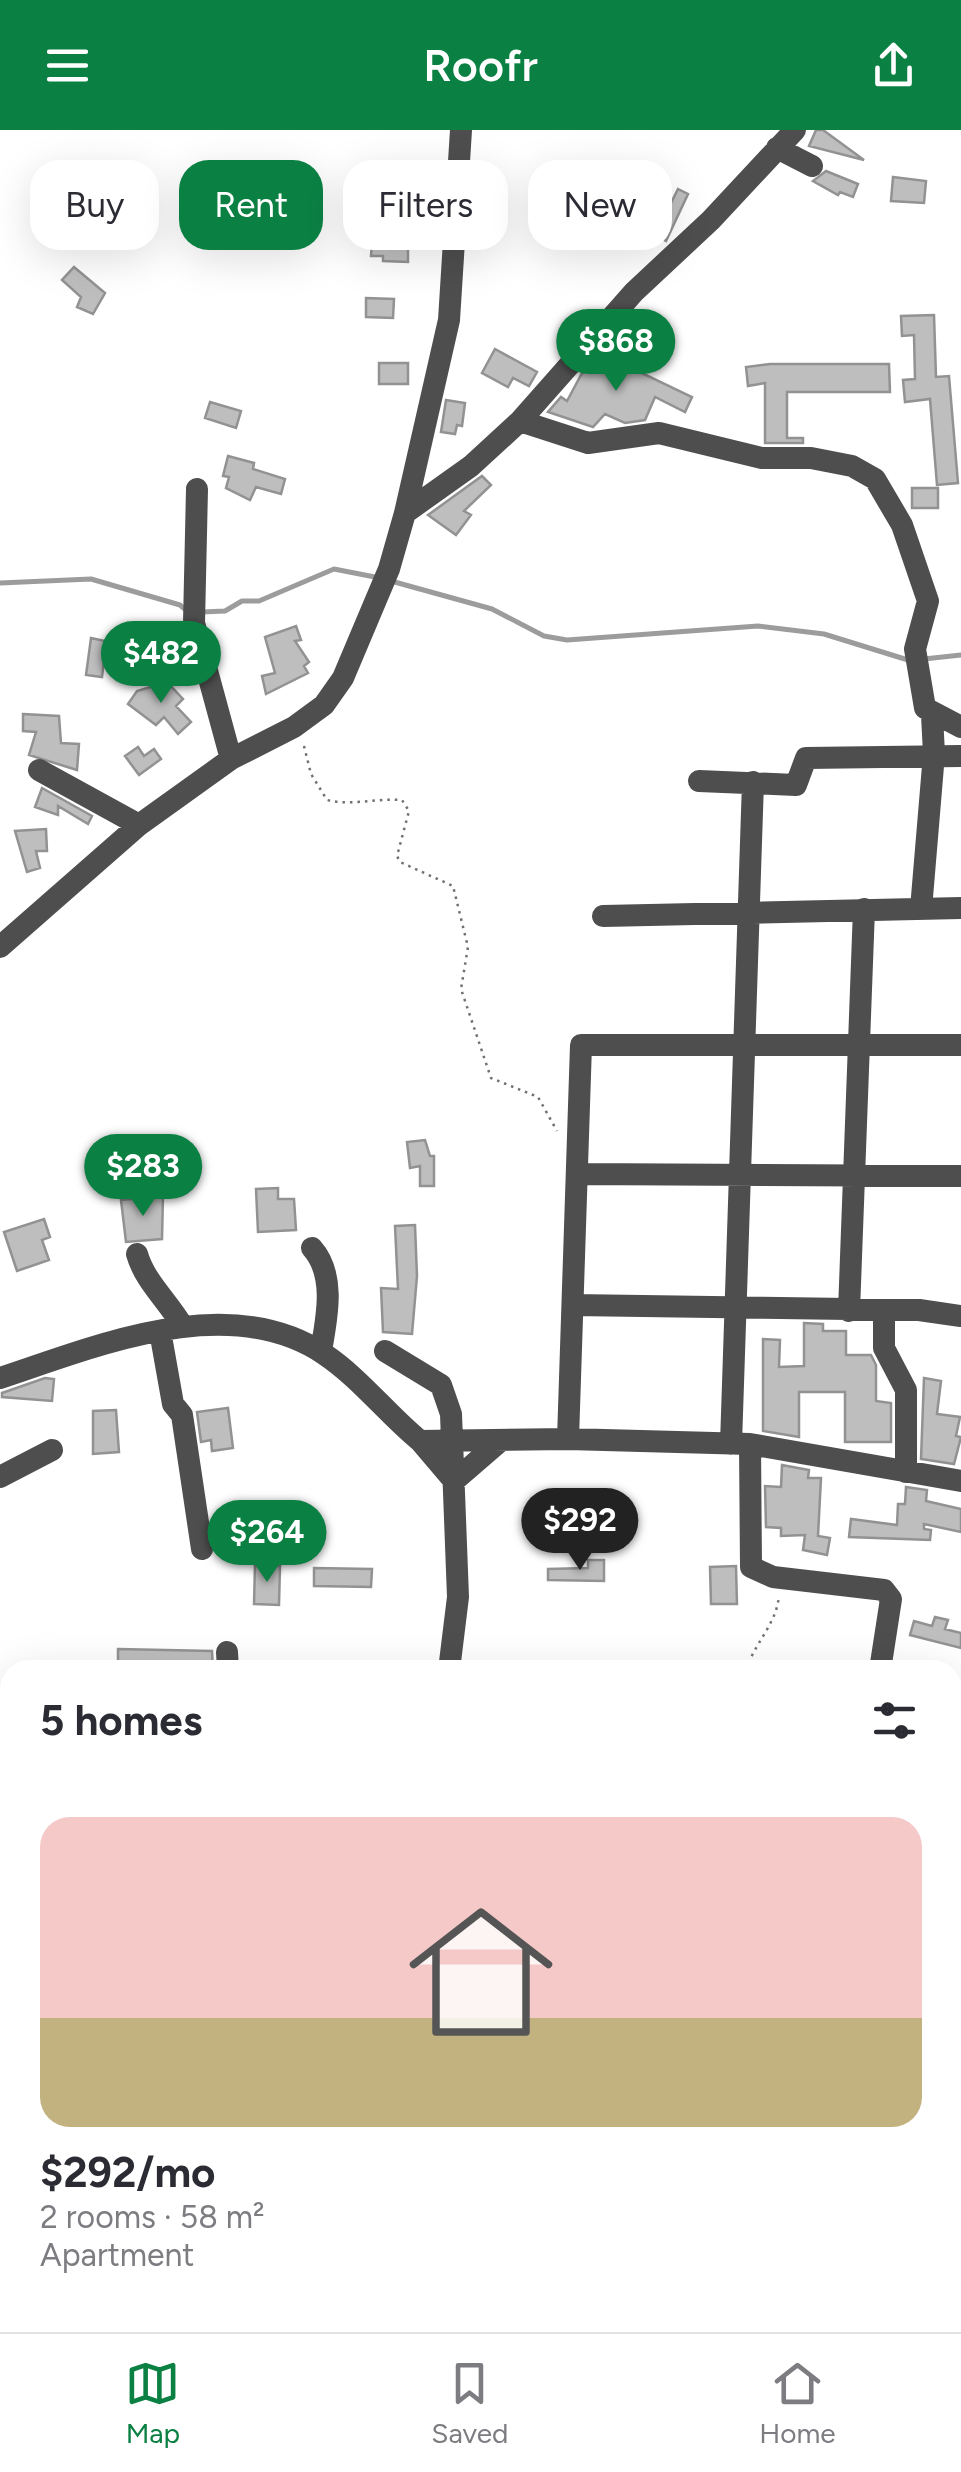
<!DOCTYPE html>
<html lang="en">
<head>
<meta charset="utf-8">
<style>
  :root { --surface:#fff; --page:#f7f7f7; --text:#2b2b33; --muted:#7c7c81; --line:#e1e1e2; --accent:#0b8043 }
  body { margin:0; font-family:Figtree,sans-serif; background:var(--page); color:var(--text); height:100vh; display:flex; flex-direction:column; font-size:38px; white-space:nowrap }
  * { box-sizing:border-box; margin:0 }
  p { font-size:32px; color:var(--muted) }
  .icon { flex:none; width:55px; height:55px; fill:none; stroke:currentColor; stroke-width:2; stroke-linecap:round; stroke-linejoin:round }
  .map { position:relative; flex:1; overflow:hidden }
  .details { position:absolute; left:0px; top:1530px; width:962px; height:672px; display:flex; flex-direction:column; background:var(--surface); border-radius:30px 30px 0 0; box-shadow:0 10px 40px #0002 }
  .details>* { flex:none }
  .guide { position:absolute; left:30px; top:30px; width:902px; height:90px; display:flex; gap:20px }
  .price { position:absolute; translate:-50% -85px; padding:0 22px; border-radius:35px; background:var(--accent); color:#fff; font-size:32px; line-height:65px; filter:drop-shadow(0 2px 5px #0008) }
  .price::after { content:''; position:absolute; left:50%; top:60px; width:30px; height:22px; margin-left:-15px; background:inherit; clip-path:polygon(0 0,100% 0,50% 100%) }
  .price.active { background:#222; color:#fff }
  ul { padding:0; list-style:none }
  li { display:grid; align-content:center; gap:20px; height:530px; padding:0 40px }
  li span { display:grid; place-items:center; height:310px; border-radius:30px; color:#555 }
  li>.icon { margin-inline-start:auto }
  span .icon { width:180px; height:180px; fill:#fffc; stroke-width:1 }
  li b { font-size:42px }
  h2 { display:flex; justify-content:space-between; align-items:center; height:120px; padding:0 40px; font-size:42px }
  .chip { padding:0 35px; border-radius:30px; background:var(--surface); box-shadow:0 10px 40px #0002; font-size:35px; line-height:90px }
  .chip.active { background:var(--accent); color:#fff }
  header { display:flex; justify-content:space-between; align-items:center; height:130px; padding:0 40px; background:var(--accent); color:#fff; font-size:45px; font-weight:600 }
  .tabs { display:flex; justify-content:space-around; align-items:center; height:140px; border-top:2px solid var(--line); background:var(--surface); font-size:28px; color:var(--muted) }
  .tabs a { display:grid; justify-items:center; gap:5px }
  .tabs .active { color:var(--accent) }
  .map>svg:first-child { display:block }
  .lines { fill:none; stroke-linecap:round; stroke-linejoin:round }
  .stream { stroke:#9c9c9c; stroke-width:5 }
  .building { fill:#bebebe; stroke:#929292; stroke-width:2.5 }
  .major-casing { stroke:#dbdbdb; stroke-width:30 }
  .path { stroke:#707070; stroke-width:2.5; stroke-dasharray:2.5 5; stroke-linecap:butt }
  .minor { stroke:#4e4e4e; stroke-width:22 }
  .major { stroke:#000; stroke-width:25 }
</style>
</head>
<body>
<header><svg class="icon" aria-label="menu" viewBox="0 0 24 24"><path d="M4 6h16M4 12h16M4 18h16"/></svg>Roofr<svg class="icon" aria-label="share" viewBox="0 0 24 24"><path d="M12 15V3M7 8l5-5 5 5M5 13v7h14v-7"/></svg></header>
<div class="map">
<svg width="961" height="2202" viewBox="0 0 961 2202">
  <rect width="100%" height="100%" fill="#fff"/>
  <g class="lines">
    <path class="stream" d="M 391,451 L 492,479 L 544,506 L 567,510 L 758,496 L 824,504 L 908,530
      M 0,453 L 91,449 L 180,475 L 187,481
      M 202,482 L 225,481 L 242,471 L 259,471 L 334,439 L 380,448
      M 924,529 L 961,525"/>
  </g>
  <path class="building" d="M 816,0 L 823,0 L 864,30 L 809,16 Z
    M 826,41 L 858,54 L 853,67 L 840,62 L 838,65 L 813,51 Z
    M 893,47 L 926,51 L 924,73 L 891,71 Z
    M 678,59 L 688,64 L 666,111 L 655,105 L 663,89 L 645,83 L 649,70 L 669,77 Z
    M 84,77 L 99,87 L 80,113 L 66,102 Z
    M 372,112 L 408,112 L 408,132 L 383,131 L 383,126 L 371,126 Z
    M 74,137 L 105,163 L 93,184 L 77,177 L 81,167 L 62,150 Z
    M 366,168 L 394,169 L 393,188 L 366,187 Z
    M 934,185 L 936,247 L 949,246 L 958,353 L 937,355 L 930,269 L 905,272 L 903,250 L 915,249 L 914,205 L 902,206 L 901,186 Z
    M 495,219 L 537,242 L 529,256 L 513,248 L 508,257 L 482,243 Z
    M 600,223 L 692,267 L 685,282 L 655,267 L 645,290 L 625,293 L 605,284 L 593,297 L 548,282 L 561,267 L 567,271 L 581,245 Z
    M 379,233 L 408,233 L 408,254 L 379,254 Z
    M 770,234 L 889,234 L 890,262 L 787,262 L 787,308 L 803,308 L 803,313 L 765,313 L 765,253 L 748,256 L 746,237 Z
    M 446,270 L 465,273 L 462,296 L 457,295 L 455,304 L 441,302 Z
    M 210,272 L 241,281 L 236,298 L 205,288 Z
    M 228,326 L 254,333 L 253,339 L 285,349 L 281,364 L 256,357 L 250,370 L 226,358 L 229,347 L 223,346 Z
    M 482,346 L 491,355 L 464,381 L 471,385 L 456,405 L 428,385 Z
    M 912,358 L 938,358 L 938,378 L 912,378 Z
    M 296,496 L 301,510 L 295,511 L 309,532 L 304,536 L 308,543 L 266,564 L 262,546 L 275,543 L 265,507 Z
    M 91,508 L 141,519 L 137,537 L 104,531 L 102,547 L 86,545 Z
    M 167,552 L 183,569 L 176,576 L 191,592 L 178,604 L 164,587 L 156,595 L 128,574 L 137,561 Z
    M 23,584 L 59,586 L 61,613 L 79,614 L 77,640 L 29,625 L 36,602 L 23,601 Z
    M 138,617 L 144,626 L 154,619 L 161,629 L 139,645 L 125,626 Z
    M 42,658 L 92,686 L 88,694 L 58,676 L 58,685 L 35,677 Z
    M 46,699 L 47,721 L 36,721 L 40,738 L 27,742 L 15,701 Z
    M 425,1010 L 430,1026 L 434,1026 L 434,1056 L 420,1056 L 420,1036 L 410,1038 L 407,1012 Z
    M 278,1058 L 278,1069 L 294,1069 L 296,1100 L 258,1102 L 256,1059 Z
    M 163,1066 L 162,1109 L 126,1112 L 121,1070 Z
    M 44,1089 L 50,1107 L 42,1110 L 49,1130 L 17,1141 L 4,1102 Z
    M 415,1095 L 417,1146 L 412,1204 L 383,1202 L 381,1158 L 398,1159 L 395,1096 Z
    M 804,1193 L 823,1194 L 823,1201 L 846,1201 L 846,1225 L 871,1225 L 876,1235 L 876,1271 L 891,1273 L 891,1312 L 845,1312 L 845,1262 L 799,1262 L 799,1307 L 763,1301 L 763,1209 L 780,1210 L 779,1237 L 804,1236 Z
    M 45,1248 L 54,1249 L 52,1271 L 2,1267 L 2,1263 Z
    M 924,1248 L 941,1251 L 937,1284 L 960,1287 L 956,1306 L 961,1307 L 954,1334 L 921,1329 Z
    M 228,1278 L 233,1318 L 212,1321 L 211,1310 L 201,1312 L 197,1282 Z
    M 116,1280 L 119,1322 L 93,1324 L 93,1281 Z
    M 782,1335 L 809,1340 L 808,1348 L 821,1348 L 818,1406 L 830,1408 L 827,1425 L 803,1420 L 805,1405 L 781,1406 L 781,1398 L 766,1397 L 765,1356 L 781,1357 Z
    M 906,1357 L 927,1360 L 926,1371 L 961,1379 L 961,1402 L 924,1394 L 924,1399 L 931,1400 L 930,1410 L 849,1407 L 851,1389 L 897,1395 L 898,1374 L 905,1374 Z
    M 588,1430 L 604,1430 L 604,1451 L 548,1450 L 548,1439 L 588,1438 Z
    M 255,1435 L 280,1436 L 279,1475 L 254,1474 Z
    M 736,1436 L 737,1474 L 711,1474 L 710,1437 Z
    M 314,1438 L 372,1439 L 371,1457 L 314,1456 Z
    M 935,1487 L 948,1490 L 945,1499 L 961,1503 L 961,1518 L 910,1505 L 914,1491 L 932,1496 Z
    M 118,1519 L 212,1521 L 213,1540 L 118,1540 Z"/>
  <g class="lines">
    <defs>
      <path id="major" d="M 0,1769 L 10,1769
        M 952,1783 L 961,1784
        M 952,2129 L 961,2126
        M 804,2202 L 815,2192"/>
    </defs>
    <use href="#major" class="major-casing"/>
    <path class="path" d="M 304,616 L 311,644 L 327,670 C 352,676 376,668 402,670 L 409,681 L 397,726 L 400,732 L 453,756 L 468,817 L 461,859 L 491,948 L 538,967 L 557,1001
      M 746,1540 C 755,1512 776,1495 779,1466"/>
    <path class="minor" d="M 777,18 L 812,36
      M 520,291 L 588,313 L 659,303 L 762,328 L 811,328 L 852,336 L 875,349 L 902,395 L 928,471 L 915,519 L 925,578 L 961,597
      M 197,359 L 194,493 L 231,629
      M 405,383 L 449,190 L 461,0
      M 39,640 L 139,695
      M 699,651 L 796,655 L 806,628 L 961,626
      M 921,779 L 934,624 L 932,585
      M 603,786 L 961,778
      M 0,817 L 139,695 L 231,629 L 294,597 L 324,575 L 343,548 L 389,439 L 405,383 L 471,336 L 520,291 L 634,162 L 711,90 L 795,0
      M 577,1044 L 961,1046
      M 312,1118 C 336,1145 327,1187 321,1221
      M 137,1124 C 145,1152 168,1171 183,1197
      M 573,1175 L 919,1180 L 961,1186
      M 884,1180 L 884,1218 L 906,1260 L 906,1342
      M 849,1181 L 864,779
      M 160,1201 L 173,1274 L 182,1285 L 202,1419
      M 385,1221 L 441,1255 L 451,1284 L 458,1467 L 449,1540
      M 0,1248 C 97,1216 228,1160 324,1224 C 360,1248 387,1284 420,1311 L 568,1309 L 750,1314 L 961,1351
      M 568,1309 L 581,915 L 961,915
      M 420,1311 L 454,1351 L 498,1313
      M 731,1314 L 753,652
      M 750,1314 L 751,1437 L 773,1447 L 884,1460 L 891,1469 L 880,1540
      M 0,1347 L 52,1320
      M 227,1522 L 228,1540
      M 952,1654 L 961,1655
      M 6,1769 L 10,1864
      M 0,1931 L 10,1933
      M 0,2058 L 10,2062
      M 2,2202 L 18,2200
      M 159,2202 L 161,2192
      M 450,2202 L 451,2192
      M 792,2202 L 793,2192"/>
    <use href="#major" class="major"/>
  </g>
</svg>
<b class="price" style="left:616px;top:264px">$868</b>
<b class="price" style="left:161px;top:576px">$482</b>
<b class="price" style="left:143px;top:1089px">$283</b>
<b class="price active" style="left:580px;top:1443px">$292</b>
<b class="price" style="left:267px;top:1455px">$264</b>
<div class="guide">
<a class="chip">Buy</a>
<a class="chip active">Rent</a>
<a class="chip">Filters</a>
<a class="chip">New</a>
</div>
<section class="details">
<h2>5 homes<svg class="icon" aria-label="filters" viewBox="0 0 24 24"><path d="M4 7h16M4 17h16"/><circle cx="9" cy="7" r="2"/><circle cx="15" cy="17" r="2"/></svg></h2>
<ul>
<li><span style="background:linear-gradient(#f6c9c9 65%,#c2b280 0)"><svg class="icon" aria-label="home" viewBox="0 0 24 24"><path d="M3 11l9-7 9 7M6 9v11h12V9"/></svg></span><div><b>$292/mo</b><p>2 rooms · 58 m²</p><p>Apartment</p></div></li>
</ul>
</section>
</div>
<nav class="tabs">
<a class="active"><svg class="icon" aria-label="map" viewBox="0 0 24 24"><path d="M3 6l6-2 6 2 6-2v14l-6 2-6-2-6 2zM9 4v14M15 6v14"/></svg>Map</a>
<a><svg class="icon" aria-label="saved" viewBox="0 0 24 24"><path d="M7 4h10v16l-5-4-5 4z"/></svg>Saved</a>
<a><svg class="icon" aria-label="home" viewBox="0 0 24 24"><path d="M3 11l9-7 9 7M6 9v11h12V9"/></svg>Home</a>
</nav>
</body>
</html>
